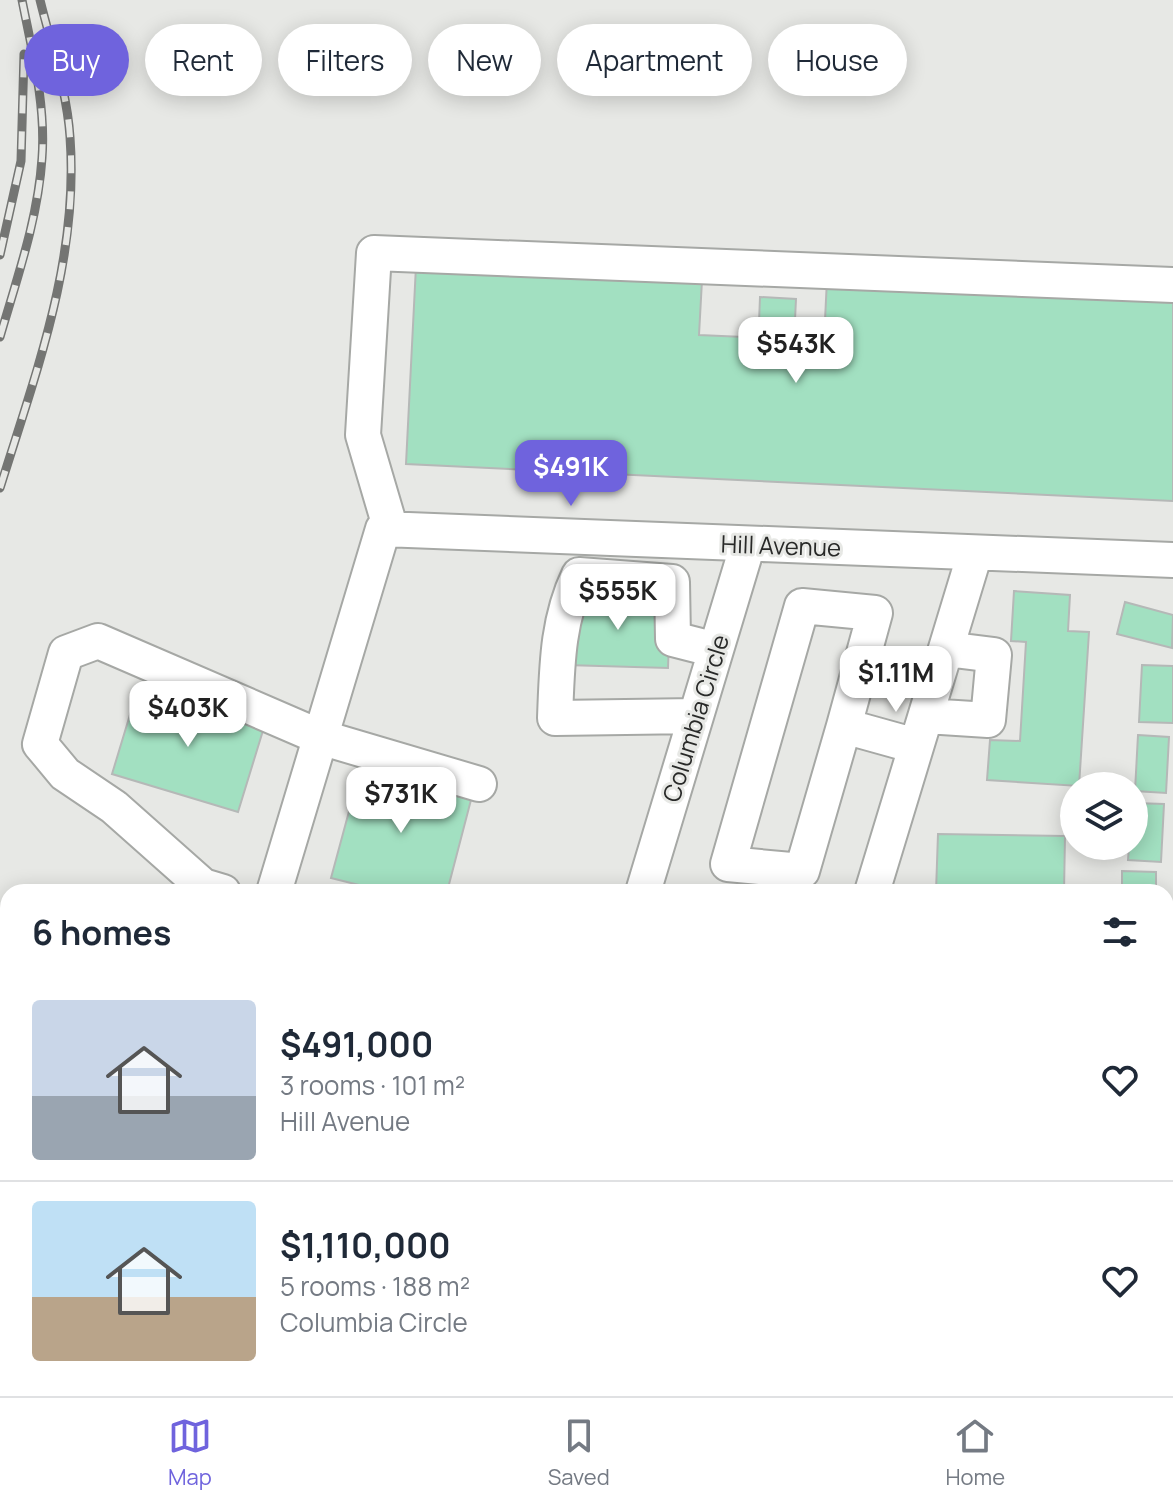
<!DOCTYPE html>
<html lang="en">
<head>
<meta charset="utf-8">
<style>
  :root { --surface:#fff; --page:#f2f2f3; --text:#1f2937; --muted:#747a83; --line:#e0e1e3; --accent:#6f63dd }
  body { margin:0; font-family:Manrope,sans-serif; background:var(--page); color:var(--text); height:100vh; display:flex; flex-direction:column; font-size:30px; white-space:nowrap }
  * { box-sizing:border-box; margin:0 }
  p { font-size:26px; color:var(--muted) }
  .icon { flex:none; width:44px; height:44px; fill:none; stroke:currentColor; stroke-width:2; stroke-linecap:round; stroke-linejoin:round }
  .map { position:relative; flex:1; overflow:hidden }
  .sheet { position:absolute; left:0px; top:884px; width:1174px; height:512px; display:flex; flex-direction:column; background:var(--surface); border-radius:24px 24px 0 0; box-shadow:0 4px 20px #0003 }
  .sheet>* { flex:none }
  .top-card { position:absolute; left:24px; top:24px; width:1126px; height:72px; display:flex; gap:16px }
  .fabs { position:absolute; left:1060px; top:772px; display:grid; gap:16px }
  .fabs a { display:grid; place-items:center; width:88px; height:88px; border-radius:50%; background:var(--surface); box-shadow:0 4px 20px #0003; font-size:40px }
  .price { position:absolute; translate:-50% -68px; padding:0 18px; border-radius:16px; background:#fff; color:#222; font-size:26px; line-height:52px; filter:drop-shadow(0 2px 4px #0008) }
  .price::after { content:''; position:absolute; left:50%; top:48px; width:24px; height:18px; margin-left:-12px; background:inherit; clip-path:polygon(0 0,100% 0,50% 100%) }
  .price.on { background:var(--accent); color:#fff }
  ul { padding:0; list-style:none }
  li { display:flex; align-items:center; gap:24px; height:200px; padding:0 32px }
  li+li { border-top:2px solid var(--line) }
  li span { display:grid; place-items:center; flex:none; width:224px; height:160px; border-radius:8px; color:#555 }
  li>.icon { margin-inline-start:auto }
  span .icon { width:96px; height:96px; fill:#fffc; stroke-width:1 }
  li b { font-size:34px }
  h2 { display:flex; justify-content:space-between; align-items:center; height:96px; padding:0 32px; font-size:34px }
  .pill { padding:0 28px; border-radius:36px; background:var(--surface); box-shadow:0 4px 20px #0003; font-size:28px; line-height:72px }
  .pill.on { background:var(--accent); color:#fff }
  .tab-bar { display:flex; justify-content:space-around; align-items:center; height:112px; border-top:2px solid var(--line); background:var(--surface); font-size:22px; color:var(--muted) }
  .tab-bar a { display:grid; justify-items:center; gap:4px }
  .tab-bar .on { color:var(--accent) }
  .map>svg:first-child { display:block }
  .building { fill:#a2e0c1; stroke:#b5b8b7; stroke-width:2 }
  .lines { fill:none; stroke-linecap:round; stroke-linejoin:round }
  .minor-casing { stroke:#a6a8a5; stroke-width:38 }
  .minor { stroke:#fff; stroke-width:34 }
  .rail-casing { stroke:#747573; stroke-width:9 }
  .rail { stroke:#e7e8e5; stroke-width:6; stroke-dasharray:18; stroke-linecap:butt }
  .labels { text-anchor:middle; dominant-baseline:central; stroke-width:6; stroke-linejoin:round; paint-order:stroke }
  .street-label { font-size:24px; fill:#282928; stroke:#e7e8e5 }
</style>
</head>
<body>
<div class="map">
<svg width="1173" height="1396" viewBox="0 0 1173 1396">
  <rect width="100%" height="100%" fill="#e7e8e5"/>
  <path class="building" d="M 416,266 L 702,280 L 699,335 L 744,337 L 745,322 L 759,323 L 760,297 L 796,299 L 794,340 L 824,341 L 827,279 L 1173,296 L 1173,501 L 406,464 Z
    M 599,586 L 639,587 L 639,610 L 670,610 L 668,668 L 566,665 L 568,608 L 598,608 Z
    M 1014,591 L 1070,595 L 1068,631 L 1089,632 L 1079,786 L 987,780 L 990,740 L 1020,741 L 1026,642 L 1011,641 Z
    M 1125,602 L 1173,615 L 1172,648 L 1117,634 Z
    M 1142,665 L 1173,666 L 1173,723 L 1139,722 Z
    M 139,685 L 265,724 L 238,812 L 112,774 Z
    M 1138,735 L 1169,737 L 1166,793 L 1135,791 Z
    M 361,767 L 472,796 L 447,892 L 387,892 L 331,878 Z
    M 1134,803 L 1164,804 L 1161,862 L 1128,860 L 1129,846 L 1134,846 Z
    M 938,834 L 1065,836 L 1064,892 L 936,892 Z
    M 1122,871 L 1156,872 L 1156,892 L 1122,892 Z
    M 0,968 L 8,970 L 8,1033 L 0,1060 Z
    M 1166,1163 L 1173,1163 L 1173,1196 L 1166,1196 Z
    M 232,1388 L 439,1388 L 436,1396 L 230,1396 Z
    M 734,1388 L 868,1388 L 867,1396 Z
    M 945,1388 L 1031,1388 L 1031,1396 L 945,1396 Z"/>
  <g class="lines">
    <defs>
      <path id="minor" d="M 391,530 L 363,435 L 374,253 L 1173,285
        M 696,716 L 555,718 C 557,667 557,621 579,575 L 672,582 L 673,639 L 716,650
        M 926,716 L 988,720 L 994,655 L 946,649
        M 844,726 L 802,871 L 728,864 L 802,606 L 875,613 L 844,726 L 916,746
        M 223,892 L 203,886 L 114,807 L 65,774 L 40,744 L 66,653 L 98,641 L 320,737 L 479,784
        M 274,892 L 383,529 L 1173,560
        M 643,892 L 748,544
        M 872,892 L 975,553
        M 1166,1284 L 1173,1284
        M 592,1388 L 603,1396
        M 121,1396 L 124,1388
        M 198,1396 L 200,1388
        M 479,1396 L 481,1388
        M 1079,1396 L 1079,1388"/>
    </defs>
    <use href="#minor" class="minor-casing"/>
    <use href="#minor" class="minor"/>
    <defs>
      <path id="rail" d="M 0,255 L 21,161 L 24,54
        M 0,337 C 17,278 38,219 42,158 C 46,105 32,51 22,0
        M 0,488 C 36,372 79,260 70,137 C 67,91 51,45 40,0"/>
    </defs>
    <use href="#rail" class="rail-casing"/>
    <use href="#rail" class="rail"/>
  </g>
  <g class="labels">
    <g class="street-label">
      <text transform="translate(781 545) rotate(2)">Hill Avenue</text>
      <text transform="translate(695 718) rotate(-73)">Columbia Circle</text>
    </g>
  </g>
</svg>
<div class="fabs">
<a><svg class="icon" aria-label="layers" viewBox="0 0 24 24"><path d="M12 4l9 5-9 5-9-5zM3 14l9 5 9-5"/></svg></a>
</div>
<b class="price" style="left:796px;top:385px">$543K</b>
<b class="price on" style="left:571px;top:508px">$491K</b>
<b class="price" style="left:618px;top:632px">$555K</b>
<b class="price" style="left:896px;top:714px">$1.11M</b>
<b class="price" style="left:188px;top:749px">$403K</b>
<b class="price" style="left:401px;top:835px">$731K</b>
<div class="top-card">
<a class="pill on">Buy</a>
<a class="pill">Rent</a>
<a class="pill">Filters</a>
<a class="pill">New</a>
<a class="pill">Apartment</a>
<a class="pill">House</a>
</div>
<section class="sheet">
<h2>6 homes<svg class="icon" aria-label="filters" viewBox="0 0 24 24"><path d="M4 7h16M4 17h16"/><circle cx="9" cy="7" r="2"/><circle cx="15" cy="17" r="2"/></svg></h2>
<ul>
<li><span style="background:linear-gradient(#c9d6e8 60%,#9aa5b1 0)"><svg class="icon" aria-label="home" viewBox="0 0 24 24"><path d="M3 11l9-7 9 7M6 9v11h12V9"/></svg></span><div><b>$491,000</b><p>3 rooms · 101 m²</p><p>Hill Avenue</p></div><svg class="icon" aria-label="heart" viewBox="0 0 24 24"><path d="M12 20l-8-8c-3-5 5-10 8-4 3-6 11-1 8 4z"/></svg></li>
<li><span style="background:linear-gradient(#bfe0f5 60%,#b9a48a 0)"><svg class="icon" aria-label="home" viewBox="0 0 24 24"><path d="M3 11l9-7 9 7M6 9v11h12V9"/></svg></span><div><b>$1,110,000</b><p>5 rooms · 188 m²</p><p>Columbia Circle</p></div><svg class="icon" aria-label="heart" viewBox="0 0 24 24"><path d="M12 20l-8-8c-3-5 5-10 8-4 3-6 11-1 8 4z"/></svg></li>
</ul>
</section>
</div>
<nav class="tab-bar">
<a class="on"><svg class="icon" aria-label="map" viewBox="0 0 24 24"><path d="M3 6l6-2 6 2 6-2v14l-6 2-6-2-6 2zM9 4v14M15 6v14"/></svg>Map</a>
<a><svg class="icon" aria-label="saved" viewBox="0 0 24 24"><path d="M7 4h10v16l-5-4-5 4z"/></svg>Saved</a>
<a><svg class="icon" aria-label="home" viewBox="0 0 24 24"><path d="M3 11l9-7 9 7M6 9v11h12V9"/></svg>Home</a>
</nav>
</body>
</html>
